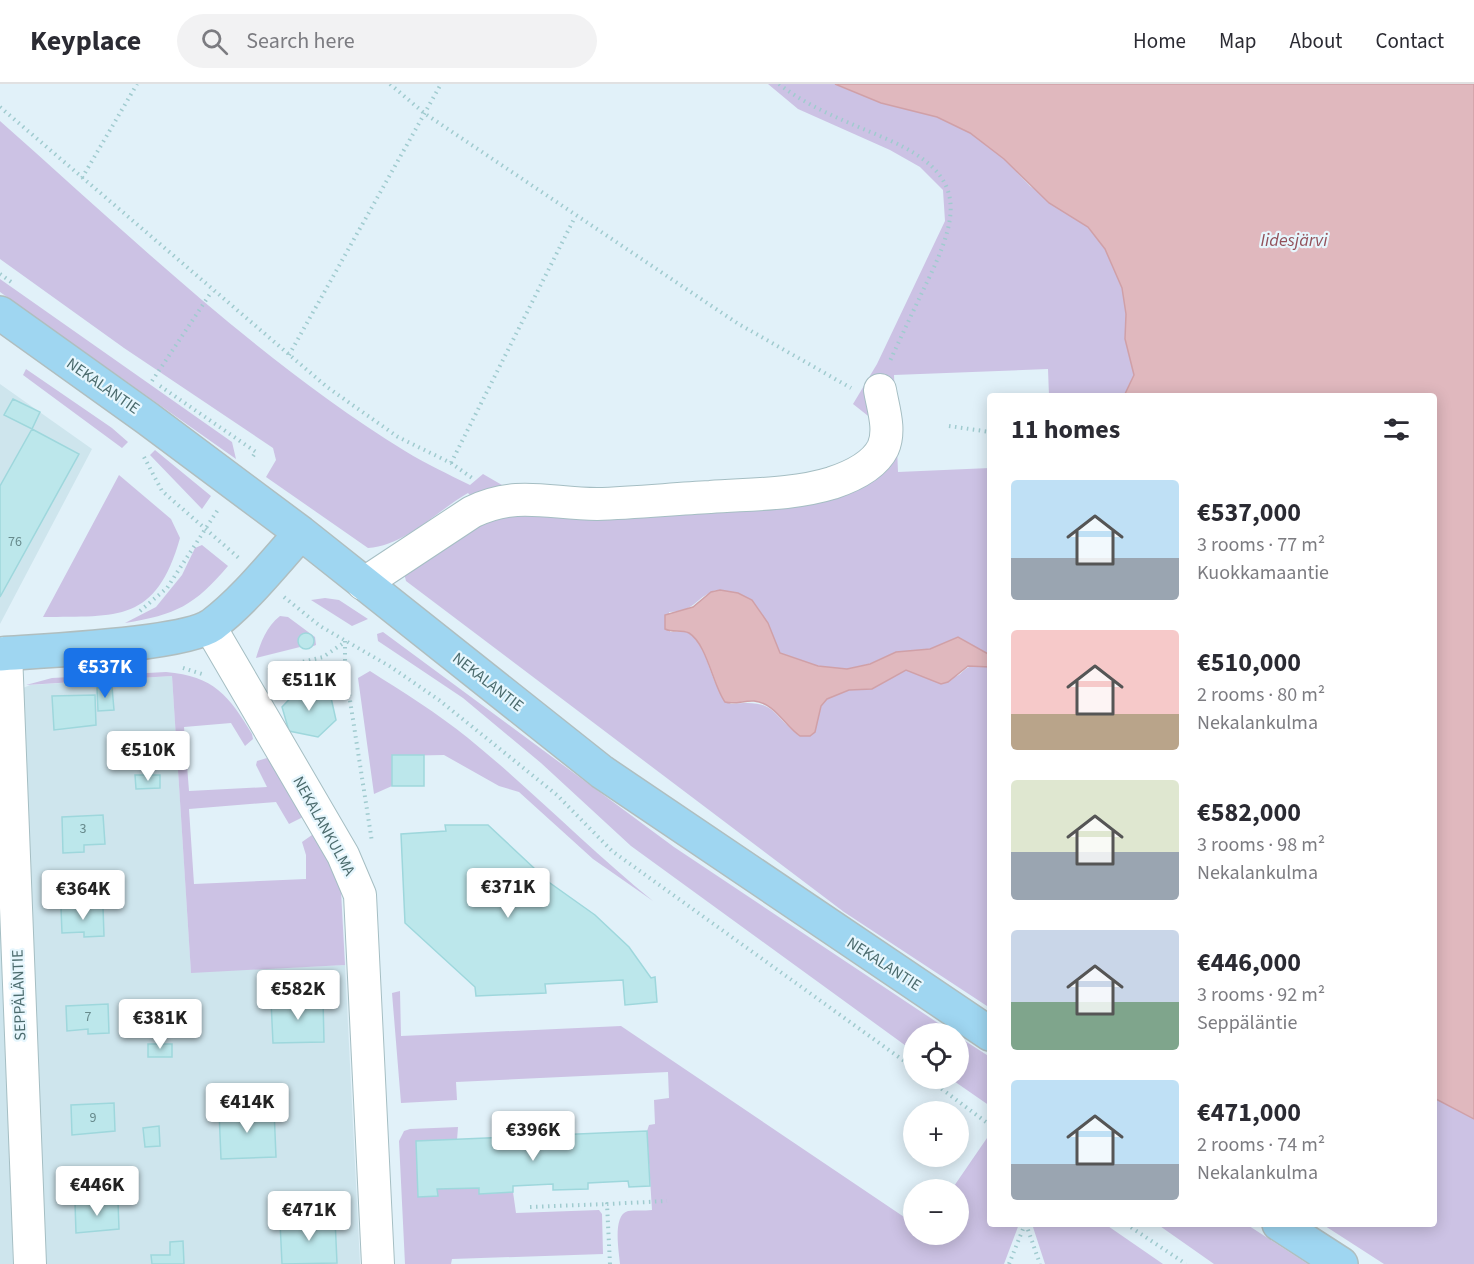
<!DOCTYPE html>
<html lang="en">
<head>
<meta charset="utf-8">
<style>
  :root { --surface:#fff; --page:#f2f2f3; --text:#2b2b33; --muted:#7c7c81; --line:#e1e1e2; --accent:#1a73e8 }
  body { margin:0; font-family:"Source Sans 3",sans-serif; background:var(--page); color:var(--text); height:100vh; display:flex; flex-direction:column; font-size:22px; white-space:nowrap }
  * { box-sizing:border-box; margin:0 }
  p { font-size:20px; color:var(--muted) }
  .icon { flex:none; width:33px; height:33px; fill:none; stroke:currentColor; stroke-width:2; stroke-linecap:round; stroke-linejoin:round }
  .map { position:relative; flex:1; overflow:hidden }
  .drawer { position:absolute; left:987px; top:309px; width:450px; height:834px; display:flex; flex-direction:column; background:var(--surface); border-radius:6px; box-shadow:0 3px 15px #0003 }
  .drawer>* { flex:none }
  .buttons { position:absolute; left:903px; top:939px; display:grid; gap:12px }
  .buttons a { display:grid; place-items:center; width:66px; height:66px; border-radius:50%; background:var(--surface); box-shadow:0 3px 15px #0003; font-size:30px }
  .price { position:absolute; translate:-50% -51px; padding:0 14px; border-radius:6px; background:#fff; color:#222; font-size:20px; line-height:39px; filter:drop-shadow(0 2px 3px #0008) }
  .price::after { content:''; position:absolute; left:50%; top:36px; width:18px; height:14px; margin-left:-9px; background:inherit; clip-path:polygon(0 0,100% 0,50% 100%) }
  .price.current { background:var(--accent); color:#fff }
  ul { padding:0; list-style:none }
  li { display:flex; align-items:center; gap:18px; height:150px; padding:0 24px }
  li span { display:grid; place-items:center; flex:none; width:168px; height:120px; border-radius:6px; color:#555 }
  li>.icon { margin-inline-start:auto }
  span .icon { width:72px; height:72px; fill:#fffc; stroke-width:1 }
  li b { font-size:26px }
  h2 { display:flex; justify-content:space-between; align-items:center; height:72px; padding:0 24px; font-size:26px }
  header { display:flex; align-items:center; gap:36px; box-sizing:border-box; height:84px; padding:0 30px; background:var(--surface); border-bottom:2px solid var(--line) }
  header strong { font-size:28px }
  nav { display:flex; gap:33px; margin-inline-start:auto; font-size:21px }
  .search { width:420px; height:54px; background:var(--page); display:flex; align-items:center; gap:15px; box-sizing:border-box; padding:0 21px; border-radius:33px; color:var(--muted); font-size:22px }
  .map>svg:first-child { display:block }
  .residential { fill:#cee5ed }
  .green { fill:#ccc2e4 }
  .water { fill:#e0b8be; stroke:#d0a0a7; stroke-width:1.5 }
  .building { fill:#bce7eb; stroke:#9ed7dc; stroke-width:1.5 }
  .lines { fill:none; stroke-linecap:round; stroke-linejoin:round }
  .minor-casing { stroke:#a5bec3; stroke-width:34 }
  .major-casing { stroke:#b0bebf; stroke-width:36 }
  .path { stroke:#a0cbcf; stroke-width:4; stroke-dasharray:1.5 4.5; stroke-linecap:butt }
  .minor { stroke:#fff; stroke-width:32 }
  .major { stroke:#9fd6f1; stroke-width:33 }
  .labels { text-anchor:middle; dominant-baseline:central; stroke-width:4.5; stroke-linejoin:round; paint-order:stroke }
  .number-label { font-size:14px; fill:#678a8c }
  .street-label { font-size:16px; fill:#4b6b6d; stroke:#e6f6fd }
  .water-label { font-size:18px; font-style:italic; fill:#92515a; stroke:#e6f6fd }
</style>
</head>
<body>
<header>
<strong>Keyplace</strong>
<div class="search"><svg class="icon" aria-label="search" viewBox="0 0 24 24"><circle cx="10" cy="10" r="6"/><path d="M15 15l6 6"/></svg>Search here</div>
<nav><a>Home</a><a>Map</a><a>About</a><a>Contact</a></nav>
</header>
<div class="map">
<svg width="1474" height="1180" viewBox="0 0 1474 1180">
  <rect width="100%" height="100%" fill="#e1f1f9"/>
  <path class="residential" d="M 0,300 L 92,365 L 0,540 Z
    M 172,592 L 191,888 L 345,881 L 360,1180 L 46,1180 L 21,605 L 30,601 Z
    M 0,769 L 13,1180 L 0,1180 Z"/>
  <path class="green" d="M 768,0 L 835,0 L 881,19 L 937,33 L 970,49 L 1004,75 L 1030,102 L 1088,143 L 1105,165 L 1122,204 L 1126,230 L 1125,255 L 1134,291 L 1124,312 L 1049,312 L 1048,285 L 894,291 L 898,388 L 990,384 L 990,571 L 958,553 L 930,565 L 896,568 L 869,580 L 847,585 L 818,582 L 780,569 C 761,543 769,515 729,508 C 723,506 717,505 711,508 C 693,517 695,527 669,528 L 670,548 C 676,548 684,546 689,549 C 710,563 709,605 731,620 C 777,615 769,629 800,652 L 817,639 L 821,622 L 827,615 L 849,606 L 872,605 L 906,586 C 924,588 928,599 951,594 C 969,590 959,578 990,583 L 990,924 L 844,828 L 406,497 L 403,485 L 487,430 L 468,409 C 438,426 405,462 368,464 L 266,393 L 276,376 L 273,364 L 124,264 L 0,175 L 0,37 C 130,152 258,276 405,367 C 426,380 448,390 470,401 L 483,390 L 502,401 L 532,408 L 784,399 L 861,376 L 876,348 L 872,335 L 853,320 L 877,280 L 945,137 L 943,106 L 920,83 L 890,66 L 798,25 Z
    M 0,195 L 232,358 L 236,375 L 0,208 Z
    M 26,285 L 112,344 L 128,358 L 122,364 L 23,291 Z
    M 155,366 L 211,412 L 202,425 L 150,371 Z
    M 119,391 L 171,435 L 180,454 C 156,539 118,532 43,533 Z
    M 202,461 L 228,482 C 195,521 176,531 125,539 L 156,523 L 182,491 L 195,464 Z
    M 325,514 L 339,516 L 368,535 L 352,542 L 311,516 Z
    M 280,532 L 288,533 L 315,553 L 316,561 L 311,563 L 313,554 L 305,549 L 298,554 L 300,563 L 256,574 C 261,558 266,543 280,532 Z
    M 383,548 L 674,763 L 953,949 L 914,950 L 913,967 L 631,762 L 541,679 L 463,614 L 378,557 L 377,550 Z
    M 370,587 C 403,608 437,629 468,654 C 532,706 589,765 653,817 L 593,775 L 519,708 L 499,702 L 444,671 L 392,672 L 392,702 L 374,710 L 358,594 Z
    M 166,588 C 214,592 229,612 252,650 L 253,655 L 245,662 L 231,639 L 184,643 L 189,707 L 267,703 L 256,681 L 257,677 L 267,674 L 271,678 L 303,733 L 289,740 L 276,718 L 189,725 L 194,800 L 306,795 L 306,771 L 302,758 L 312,751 L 317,752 L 341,807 L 345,881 L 191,889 L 172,592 L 26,601 L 52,594 Z
    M 400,907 L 401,952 L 621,942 L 913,1139 L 914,1150 L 958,1150 L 958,1106 L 952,1105 L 987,1054 L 990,1056 L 990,1140 L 1019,1140 L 1004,1180 L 620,1180 C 619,1168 612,1131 628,1127 C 635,1126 644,1127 652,1126 L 647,1047 L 649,1041 L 655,1040 L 654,1016 L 669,1014 L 668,988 L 456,998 L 457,1016 L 401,1019 L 392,909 Z
    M 959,953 L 990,973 L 990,1022 L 951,995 L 958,994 Z
    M 1434,1014 L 1474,1035 L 1474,1180 L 1384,1180 L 1322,1140 L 1434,1140 Z
    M 458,1043 L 457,1056 L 416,1058 L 418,1113 L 438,1111 L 437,1105 L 479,1104 L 479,1110 L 513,1108 L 516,1129 L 599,1126 L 602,1130 L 603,1170 L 452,1175 L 451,1180 L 405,1180 L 399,1057 L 404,1047 L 410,1045 Z
    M 1032,1140 L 1105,1140 L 1163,1180 L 1045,1180 Z
    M 1157,1140 L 1246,1140 L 1308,1180 L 1214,1180 Z"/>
  <path class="water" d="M 835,0 L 1474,0 L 1474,1035 L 1434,1014 L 1434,312 L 1124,312 L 1134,291 L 1125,255 L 1126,230 L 1122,204 L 1105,165 L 1088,143 L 1049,119 L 1004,75 L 970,49 L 937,33 L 881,19 Z
    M 720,506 L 738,509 L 752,516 L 768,539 L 780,569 L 818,582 L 847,585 L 870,580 L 896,568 L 930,565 L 958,553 L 990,571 L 990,583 L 968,582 L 948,598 L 941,600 L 906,586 L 872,605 L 849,606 L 827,615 L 821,622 L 815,648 L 810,652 L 800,652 C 784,641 775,619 754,617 C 745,616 735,621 725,618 C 713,602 707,560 689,549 C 681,545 673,549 665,545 L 665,531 L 693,523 L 711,508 Z"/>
  <path class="building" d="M 13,315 L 40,328 L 32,345 L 4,331 Z
    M 32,345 L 79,370 L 0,513 L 0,402 Z
    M298 557a8 8 0 1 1 16 0a8 8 0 1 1-16 0Z
    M 302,602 L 330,609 L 336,636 L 318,653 L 289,647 L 282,623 Z
    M 112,603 L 114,626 L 98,627 L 97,604 Z
    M 95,611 L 96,641 L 54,646 L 52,612 Z
    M 392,671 L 424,671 L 424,702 L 392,702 Z
    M 135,691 L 160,691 L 160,704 L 136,705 Z
    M 103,731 L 105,760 L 84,761 L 84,768 L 63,769 L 62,733 Z
    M 445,741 L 488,741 L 550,799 L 595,831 L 629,863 L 651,894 L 655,893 L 657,918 L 625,921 L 623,896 L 545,900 L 546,909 L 476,912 L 475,903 L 405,839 L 401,750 L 446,747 Z
    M 103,823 L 104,852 L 84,853 L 84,848 L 62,849 L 61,824 Z
    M 323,915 L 324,958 L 273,959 L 271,917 Z
    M 108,920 L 109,949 L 88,950 L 88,945 L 67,947 L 66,922 Z
    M 148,960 L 172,960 L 172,973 L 148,973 Z
    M 114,1019 L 115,1047 L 72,1051 L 71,1021 Z
    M 274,1025 L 276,1073 L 221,1075 L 219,1027 Z
    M 159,1042 L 160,1062 L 145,1063 L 143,1044 Z
    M 647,1047 L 650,1102 L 629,1103 L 628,1097 L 588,1099 L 588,1105 L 553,1106 L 553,1100 L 513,1102 L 513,1108 L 479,1110 L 479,1104 L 437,1105 L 438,1112 L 418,1113 L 416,1057 Z
    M 118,1117 L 119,1145 L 76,1149 L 75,1119 Z
    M 335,1135 L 337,1179 L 282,1180 L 280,1138 Z
    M 183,1157 L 184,1180 L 152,1180 L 151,1171 L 170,1171 L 170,1158 Z"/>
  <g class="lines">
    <defs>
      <path id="minor" d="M 363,500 L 472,428 C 517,406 550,420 597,420 C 634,419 672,415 710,413 C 750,410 793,411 832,399 C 850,393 874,382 883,364 C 891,346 883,324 880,306
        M 210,543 L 343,771 L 360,811 L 378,1180
        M 6,569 L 30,1180"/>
      <path id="major" d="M 0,229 L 147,334 L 301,449 L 602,688 L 990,950
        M 0,570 C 41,567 184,561 212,541 C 245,516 273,480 301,449
        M 1279,1140 L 1341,1180"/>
    </defs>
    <use href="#minor" class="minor-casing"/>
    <use href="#major" class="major-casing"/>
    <path class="path" d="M 390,0 L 424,29 L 737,239 L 851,304
      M 779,0 C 812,26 851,39 889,56 C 967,91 960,129 928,196 C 915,223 902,251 889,279
      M 0,23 L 327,303 L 398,353 L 451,379 L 475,396
      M 82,94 L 137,0
      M 0,190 L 14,200
      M 289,271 L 441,0
      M 152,297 L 212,207
      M 160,302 L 256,368 L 251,375
      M 949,342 L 990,348
      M 144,373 L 162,407 L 240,475
      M 451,379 L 575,133
      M 284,513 L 320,542 L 391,583 L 439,616 L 557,711 L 612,767 L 914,984
      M 140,527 L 167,504 L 219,424
      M 345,557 L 345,584 L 372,758
      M 183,584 L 202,590
      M 268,586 L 323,573 L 345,558
      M 927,994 L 990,1041
      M 530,1123 L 607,1120
      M 1026,1140 L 1040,1180
      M 1126,1140 L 1186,1180
      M 610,1180 L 607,1120 L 667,1117
      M 1009,1180 L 1025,1140"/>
    <use href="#minor" class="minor"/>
    <use href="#major" class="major"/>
  </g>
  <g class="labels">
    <g class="number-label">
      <text x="15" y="458">76</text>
      <text x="83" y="745">3</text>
      <text x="88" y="933">7</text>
      <text x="93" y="1034">9</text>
    </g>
    <g class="street-label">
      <text transform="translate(103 302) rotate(35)">NEKALANTIE</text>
      <text transform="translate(488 598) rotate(38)">NEKALANTIE</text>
      <text transform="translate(324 742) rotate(61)">NEKALANKULMA</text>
      <text transform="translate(884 880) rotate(33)">NEKALANTIE</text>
      <text transform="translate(19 911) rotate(-92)">SEPPÄLÄNTIE</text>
    </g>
    <g class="water-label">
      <text x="1294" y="156">Iidesjärvi</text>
    </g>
  </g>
</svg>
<div class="buttons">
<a><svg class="icon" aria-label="locate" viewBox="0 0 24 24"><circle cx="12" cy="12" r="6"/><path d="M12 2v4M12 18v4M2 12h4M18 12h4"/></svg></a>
<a>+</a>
<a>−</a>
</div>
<b class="price current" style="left:105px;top:615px">€537K</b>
<b class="price" style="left:309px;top:628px">€511K</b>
<b class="price" style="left:148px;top:698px">€510K</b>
<b class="price" style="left:508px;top:835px">€371K</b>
<b class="price" style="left:83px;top:837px">€364K</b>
<b class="price" style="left:298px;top:937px">€582K</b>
<b class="price" style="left:160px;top:966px">€381K</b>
<b class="price" style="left:247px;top:1050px">€414K</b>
<b class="price" style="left:533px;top:1078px">€396K</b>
<b class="price" style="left:97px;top:1133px">€446K</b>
<b class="price" style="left:309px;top:1158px">€471K</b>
<section class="drawer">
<h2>11 homes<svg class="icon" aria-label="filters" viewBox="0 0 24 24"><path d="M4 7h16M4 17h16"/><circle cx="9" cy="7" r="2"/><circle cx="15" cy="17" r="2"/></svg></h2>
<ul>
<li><span style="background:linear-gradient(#bfe0f5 65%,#9aa5b1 0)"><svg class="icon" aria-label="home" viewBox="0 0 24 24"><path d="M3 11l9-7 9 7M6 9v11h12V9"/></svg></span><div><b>€537,000</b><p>3 rooms · 77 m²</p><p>Kuokkamaantie</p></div></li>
<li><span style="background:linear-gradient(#f6c9c9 70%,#b9a48a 0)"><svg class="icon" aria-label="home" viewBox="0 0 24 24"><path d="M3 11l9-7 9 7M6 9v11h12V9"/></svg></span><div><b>€510,000</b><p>2 rooms · 80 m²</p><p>Nekalankulma</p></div></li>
<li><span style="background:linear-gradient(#dfe7d0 60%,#9aa5b1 0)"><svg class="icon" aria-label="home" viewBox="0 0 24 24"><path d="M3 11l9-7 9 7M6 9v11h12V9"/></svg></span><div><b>€582,000</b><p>3 rooms · 98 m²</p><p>Nekalankulma</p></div></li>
<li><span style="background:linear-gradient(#c9d6e8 60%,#7fa58c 0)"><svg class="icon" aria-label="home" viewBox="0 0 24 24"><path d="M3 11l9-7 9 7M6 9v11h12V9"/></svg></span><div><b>€446,000</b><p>3 rooms · 92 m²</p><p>Seppäläntie</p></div></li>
<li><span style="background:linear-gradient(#bfe0f5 70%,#9aa5b1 0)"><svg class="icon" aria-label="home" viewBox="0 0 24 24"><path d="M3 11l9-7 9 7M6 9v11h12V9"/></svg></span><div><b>€471,000</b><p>2 rooms · 74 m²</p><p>Nekalankulma</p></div></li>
</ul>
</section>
</div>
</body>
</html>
